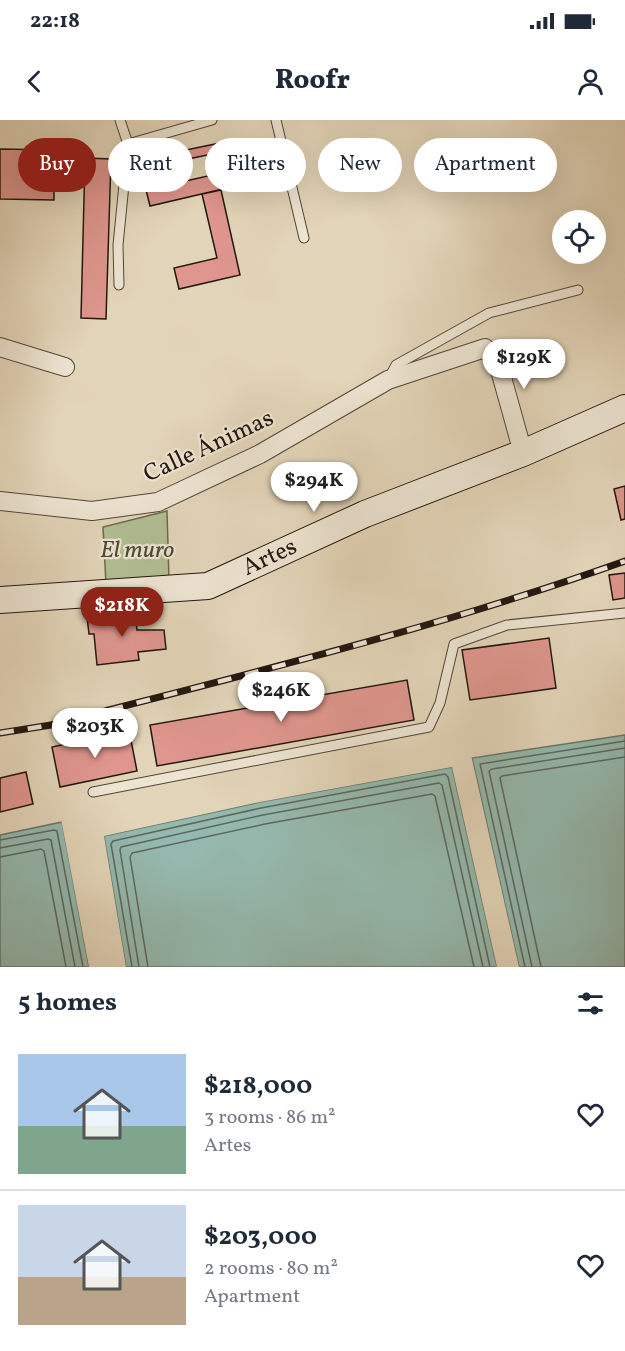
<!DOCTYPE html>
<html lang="en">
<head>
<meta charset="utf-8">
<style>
  :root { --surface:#fff; --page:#f2f2f3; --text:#1f2937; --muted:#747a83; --line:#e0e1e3; --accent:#8f2418 }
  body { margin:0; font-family:Vollkorn,serif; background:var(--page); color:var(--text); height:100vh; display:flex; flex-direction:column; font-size:22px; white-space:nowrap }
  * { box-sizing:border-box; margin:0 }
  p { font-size:20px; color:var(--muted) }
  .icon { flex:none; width:33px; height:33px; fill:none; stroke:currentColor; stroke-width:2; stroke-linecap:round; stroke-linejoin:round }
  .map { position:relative; height:847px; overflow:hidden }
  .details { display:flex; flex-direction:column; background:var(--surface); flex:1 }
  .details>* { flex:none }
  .hud { position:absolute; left:18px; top:18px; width:590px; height:54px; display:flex; gap:12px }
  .controls { position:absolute; left:552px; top:90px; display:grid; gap:12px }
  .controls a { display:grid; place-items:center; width:54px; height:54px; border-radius:50%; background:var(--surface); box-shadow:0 6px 24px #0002; font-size:30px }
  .price { position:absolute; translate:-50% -51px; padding:0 14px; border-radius:21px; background:#fff; color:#222; font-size:20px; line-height:39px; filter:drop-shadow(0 2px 3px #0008) }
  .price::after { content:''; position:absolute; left:50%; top:36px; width:18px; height:14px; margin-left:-9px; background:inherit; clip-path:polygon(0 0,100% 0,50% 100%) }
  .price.active { background:var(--accent); color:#fff }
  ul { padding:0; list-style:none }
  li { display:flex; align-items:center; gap:18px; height:150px; padding:0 18px }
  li+li { border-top:2px solid var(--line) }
  li span { display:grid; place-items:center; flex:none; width:168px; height:120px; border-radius:0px; color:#555 }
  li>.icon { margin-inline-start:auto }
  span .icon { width:72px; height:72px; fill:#fffc; stroke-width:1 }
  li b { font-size:26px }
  h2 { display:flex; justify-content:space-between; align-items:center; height:72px; padding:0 18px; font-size:26px }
  .tag { padding:0 21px; border-radius:27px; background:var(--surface); box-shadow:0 6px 24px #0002; font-size:21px; line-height:54px }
  .tag.active { background:var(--accent); color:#fff }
  .status { display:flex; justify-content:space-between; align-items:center; height:42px; padding:0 30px; background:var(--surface); direction:ltr }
  .status svg { height:16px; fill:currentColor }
  header { display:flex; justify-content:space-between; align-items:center; height:78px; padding:0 18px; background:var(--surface); font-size:27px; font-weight:800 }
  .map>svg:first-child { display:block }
  .green { fill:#b0be92; stroke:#6a6a52; stroke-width:1.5 }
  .water { fill:#95b9ae; stroke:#67786f; stroke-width:1.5 }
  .pier { fill:#e3d5b9 }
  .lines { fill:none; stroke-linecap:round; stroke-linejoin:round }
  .shore { stroke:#5c6860; stroke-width:1.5 }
  .building { fill:#df968e; stroke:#231711; stroke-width:1.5 }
  .service-casing { stroke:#53463b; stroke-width:11 }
  .minor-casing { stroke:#53463b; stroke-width:20 }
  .secondary-casing { stroke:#231711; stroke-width:28 }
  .service { stroke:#ede4d2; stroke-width:9 }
  .minor { stroke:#ede4d2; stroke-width:18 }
  .secondary { stroke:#ede4d2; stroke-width:26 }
  .rail-casing { stroke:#231711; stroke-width:7 }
  .rail { stroke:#ede4d2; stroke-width:4.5; stroke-dasharray:14; stroke-linecap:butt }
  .labels { text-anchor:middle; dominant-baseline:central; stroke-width:4.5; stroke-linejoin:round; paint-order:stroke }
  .street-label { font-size:24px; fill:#231711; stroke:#ede4d2 }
  .park-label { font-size:24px; font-style:italic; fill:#4d4938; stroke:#ede4d2 }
</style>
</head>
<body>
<div class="status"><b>22:18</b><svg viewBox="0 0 49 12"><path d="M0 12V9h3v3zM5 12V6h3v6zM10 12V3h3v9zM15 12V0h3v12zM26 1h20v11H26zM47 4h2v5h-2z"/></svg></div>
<header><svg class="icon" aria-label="back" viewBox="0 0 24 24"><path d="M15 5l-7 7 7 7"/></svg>Roofr<svg class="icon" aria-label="person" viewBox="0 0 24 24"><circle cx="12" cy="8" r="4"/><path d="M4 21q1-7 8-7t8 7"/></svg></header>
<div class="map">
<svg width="625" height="847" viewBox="0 0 625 847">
  <rect width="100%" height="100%" fill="#e3d5b9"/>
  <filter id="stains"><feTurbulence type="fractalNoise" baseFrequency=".00333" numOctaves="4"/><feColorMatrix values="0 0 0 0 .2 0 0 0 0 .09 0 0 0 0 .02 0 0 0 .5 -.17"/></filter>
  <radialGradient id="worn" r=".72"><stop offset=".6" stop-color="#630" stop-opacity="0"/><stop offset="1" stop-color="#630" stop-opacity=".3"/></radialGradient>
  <path class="green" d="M 167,391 L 169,460 L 106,464 L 103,407 Z"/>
  <path class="water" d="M 625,615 L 625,847 L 519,847 L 472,638 Z
    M 452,647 L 497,847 L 126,847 L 104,716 L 260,682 Z
    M 62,702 L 89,847 L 0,847 L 0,715 Z"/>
  <path class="pier" d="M 471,635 L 519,847 L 516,847 L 469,639 Z
    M 451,644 L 455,646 L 500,847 L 497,847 L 452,647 L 260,682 L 104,716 L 126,847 L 123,847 L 101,717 L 102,714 L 260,679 Z
    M 61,699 L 65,702 L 92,847 L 89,847 Z"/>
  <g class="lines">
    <path class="shore" d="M 0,720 L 54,710 L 57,711 L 83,847
      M 0,728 L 48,719 L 51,720 L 75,847
      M 0,737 L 41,729 L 44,731 L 66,847
      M 132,847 L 111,724 L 113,721 L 261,688 L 445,654 L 448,657 L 490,847
      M 139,847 L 120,730 L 121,727 L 263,695 L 439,663 L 442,665 L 483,847
      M 148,847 L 130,737 L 132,733 L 265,704 L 432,674 L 435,676 L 474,847
      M 525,847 L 480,644 L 625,621
      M 532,847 L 489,651 L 492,649 L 625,628
      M 541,847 L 500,658 L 502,656 L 625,637"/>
  </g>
  <path class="building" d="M 230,21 L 232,30 L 173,42 L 171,33 Z
    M 0,29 L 54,30 L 54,80 L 0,79 Z
    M 85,38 L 111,39 L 106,199 L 81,198 Z
    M 274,41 L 278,56 L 150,86 L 146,70 Z
    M 221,70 L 240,155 L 179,169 L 174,148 L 217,138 L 202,74 Z
    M 625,366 L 625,399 L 621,400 L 614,369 Z
    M 625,453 L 625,478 L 613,480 L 609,455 Z
    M 135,492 L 137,510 L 164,510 L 166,529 L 138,532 L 139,540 L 97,545 L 94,514 L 89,514 L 87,497 Z
    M 549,518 L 556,568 L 470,580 L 462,530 Z
    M 407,560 L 414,600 L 157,646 L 150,605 Z
    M 129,610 L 137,651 L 60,667 L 52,627 Z
    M 26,652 L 33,684 L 0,692 L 0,658 Z"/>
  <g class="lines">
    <defs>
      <path id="service" d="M 276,0 L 304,118
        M 128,24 L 212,0
        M 119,165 L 118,125 L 128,24 L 120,0
        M 389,258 L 396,245 L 489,193 L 578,170
        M 93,672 L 429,607 L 440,583 L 454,524 L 507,505 L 625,493"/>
      <path id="minor" d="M 0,227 L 65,247
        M 0,381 L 92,391 L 158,382 L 260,334 L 388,260 L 485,228 L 498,243 L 523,333"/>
      <path id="secondary" d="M 0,480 L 208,466 L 365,394 L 523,333 L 625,288"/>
    </defs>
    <use href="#service" class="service-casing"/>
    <use href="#minor" class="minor-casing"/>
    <use href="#secondary" class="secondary-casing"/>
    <use href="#service" class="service"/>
    <use href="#minor" class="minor"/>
    <use href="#secondary" class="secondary"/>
    <defs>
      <path id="rail" d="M 0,613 L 51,605 C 243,555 438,508 625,441"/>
    </defs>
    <use href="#rail" class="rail-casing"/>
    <use href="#rail" class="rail"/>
  </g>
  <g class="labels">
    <g class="street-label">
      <text transform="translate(209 327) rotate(-25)">Calle Ánimas</text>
      <text transform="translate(270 438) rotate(-25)">Artes</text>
    </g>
    <g class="park-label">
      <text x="137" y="431">El muro</text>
    </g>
  </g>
  <rect width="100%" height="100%" filter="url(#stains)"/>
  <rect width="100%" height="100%" fill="url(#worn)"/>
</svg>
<div class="controls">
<a><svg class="icon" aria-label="locate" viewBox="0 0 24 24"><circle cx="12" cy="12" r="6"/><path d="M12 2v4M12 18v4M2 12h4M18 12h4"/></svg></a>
</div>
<b class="price" style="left:524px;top:270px">$129K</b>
<b class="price" style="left:314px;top:393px">$294K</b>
<b class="price active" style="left:122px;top:518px">$218K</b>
<b class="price" style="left:281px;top:603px">$246K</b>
<b class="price" style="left:95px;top:639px">$203K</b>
<div class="hud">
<a class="tag active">Buy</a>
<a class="tag">Rent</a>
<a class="tag">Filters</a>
<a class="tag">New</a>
<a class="tag">Apartment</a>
</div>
</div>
<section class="details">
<h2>5 homes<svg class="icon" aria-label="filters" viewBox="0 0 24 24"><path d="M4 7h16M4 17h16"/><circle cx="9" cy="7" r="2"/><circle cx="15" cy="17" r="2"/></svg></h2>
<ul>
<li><span style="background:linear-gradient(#a9c7e8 60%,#7fa58c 0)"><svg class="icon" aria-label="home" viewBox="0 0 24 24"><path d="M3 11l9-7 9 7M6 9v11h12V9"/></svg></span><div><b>$218,000</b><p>3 rooms · 86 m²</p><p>Artes</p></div><svg class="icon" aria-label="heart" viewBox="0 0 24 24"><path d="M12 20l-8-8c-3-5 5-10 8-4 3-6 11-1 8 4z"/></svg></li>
<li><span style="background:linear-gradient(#c9d6e8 60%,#b9a48a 0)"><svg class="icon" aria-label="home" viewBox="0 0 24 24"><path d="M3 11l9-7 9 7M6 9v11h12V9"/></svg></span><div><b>$203,000</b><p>2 rooms · 80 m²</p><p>Apartment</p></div><svg class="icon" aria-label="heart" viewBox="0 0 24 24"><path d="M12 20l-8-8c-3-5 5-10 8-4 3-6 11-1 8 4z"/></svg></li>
</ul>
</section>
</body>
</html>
